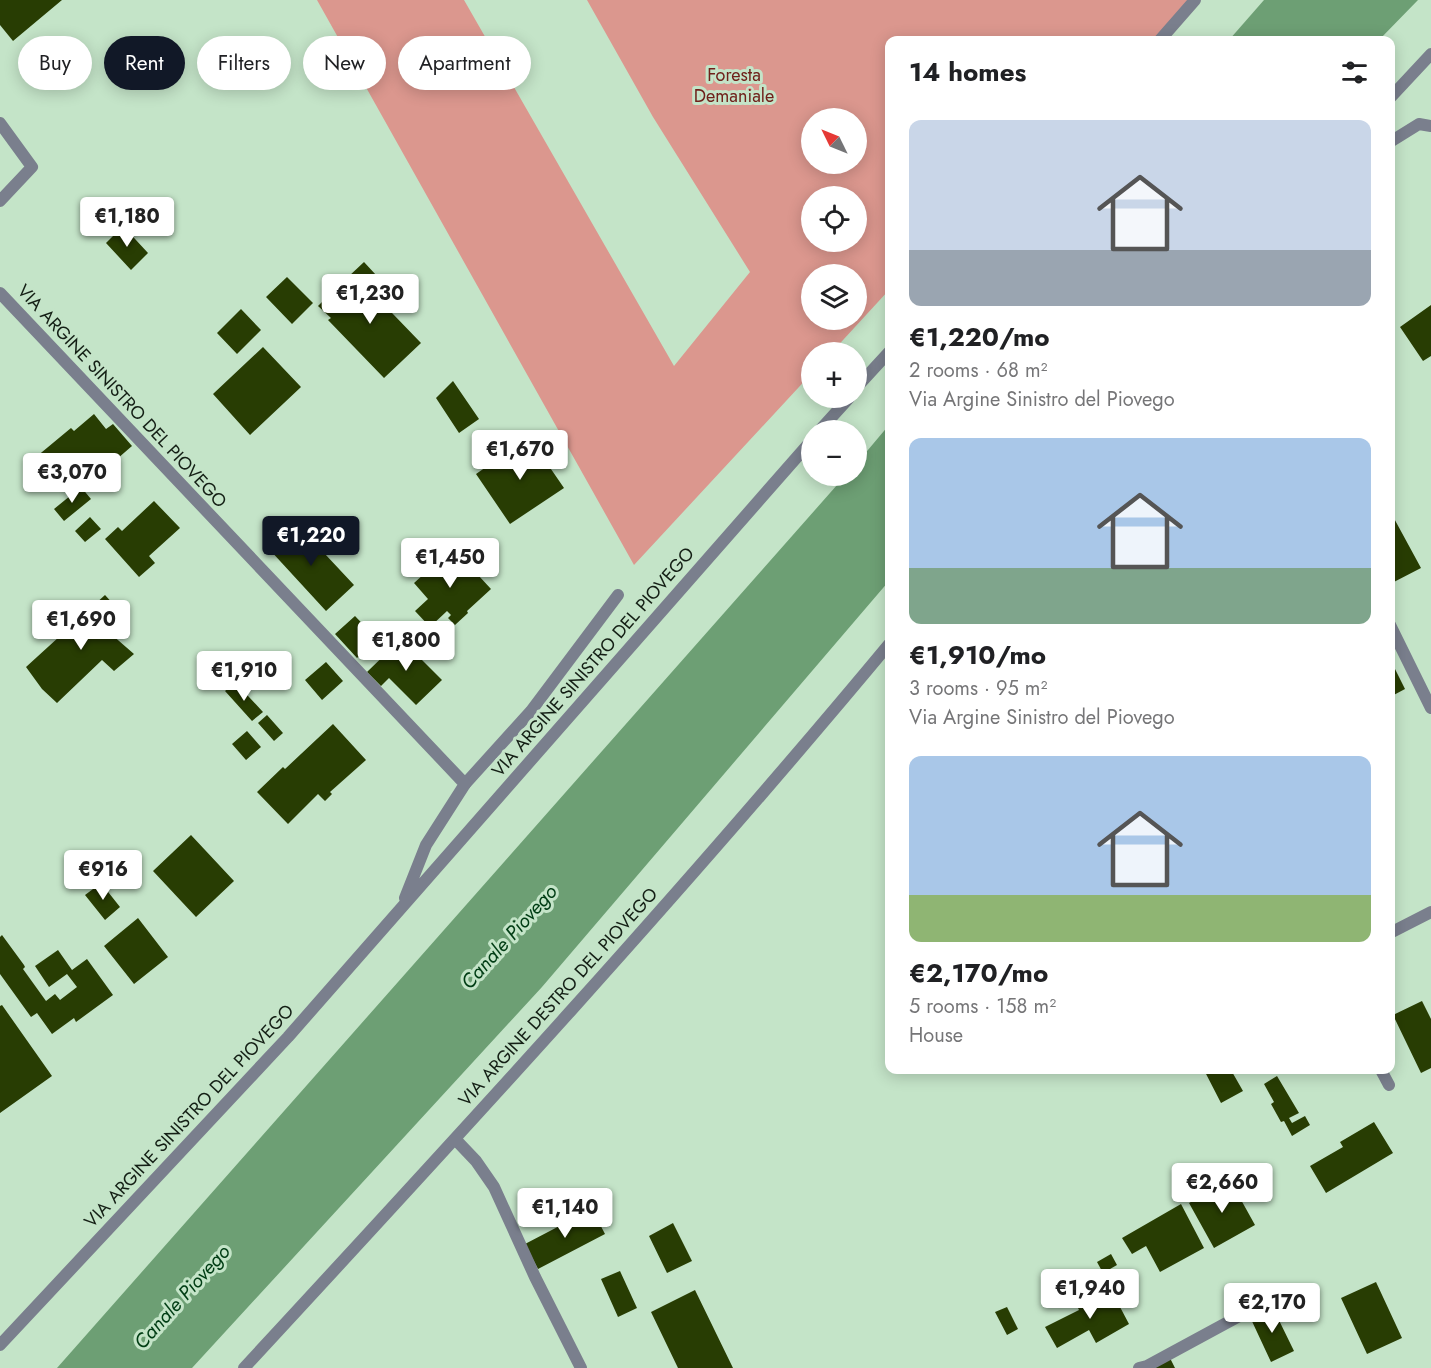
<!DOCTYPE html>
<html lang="en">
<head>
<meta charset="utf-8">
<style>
  :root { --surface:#fff; --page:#f2f2f2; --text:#202124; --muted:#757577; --accent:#111827 }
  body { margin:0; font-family:Jost,sans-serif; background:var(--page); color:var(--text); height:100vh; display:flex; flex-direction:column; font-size:22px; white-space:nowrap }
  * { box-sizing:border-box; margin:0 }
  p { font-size:20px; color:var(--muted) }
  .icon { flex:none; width:33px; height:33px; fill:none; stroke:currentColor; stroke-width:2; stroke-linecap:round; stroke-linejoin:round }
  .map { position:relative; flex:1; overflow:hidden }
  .panel { position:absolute; left:885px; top:36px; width:510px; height:1038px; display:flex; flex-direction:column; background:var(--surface); border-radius:12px; box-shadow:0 3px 15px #0003 }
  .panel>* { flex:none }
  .banner { position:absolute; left:18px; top:36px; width:570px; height:54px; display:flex; gap:12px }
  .needle { width:39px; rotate:313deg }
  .controls { position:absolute; left:801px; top:108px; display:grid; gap:12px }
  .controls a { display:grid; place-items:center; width:66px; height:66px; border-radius:50%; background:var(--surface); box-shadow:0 3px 15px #0003; font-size:30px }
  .price { position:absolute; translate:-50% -51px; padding:0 14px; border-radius:6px; background:#fff; color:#222; font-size:20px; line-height:39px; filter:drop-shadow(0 2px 3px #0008) }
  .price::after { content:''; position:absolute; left:50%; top:36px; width:18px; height:14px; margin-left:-9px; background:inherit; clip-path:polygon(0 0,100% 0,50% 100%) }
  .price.current { background:var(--accent); color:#fff }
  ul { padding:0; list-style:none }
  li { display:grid; align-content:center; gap:12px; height:318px; padding:0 24px }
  li span { display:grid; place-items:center; height:186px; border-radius:12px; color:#555 }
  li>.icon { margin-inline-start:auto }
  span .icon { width:108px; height:108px; fill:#fffc; stroke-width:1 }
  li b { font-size:26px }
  h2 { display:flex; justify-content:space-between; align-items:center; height:72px; padding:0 24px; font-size:26px }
  .chip { padding:0 21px; border-radius:27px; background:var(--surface); box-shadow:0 3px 15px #0003; font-size:21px; line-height:54px }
  .chip.current { background:var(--accent); color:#fff }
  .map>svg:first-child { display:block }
  .forest { fill:#db978e; fill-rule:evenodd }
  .water { fill:#6d9f74 }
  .building { fill:#283d03 }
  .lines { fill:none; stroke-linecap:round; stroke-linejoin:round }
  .service { stroke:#7a7f8d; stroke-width:12 }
  .minor { stroke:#7a7f8d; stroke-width:12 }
  .labels { text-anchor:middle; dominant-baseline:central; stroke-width:6; stroke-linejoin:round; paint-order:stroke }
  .park-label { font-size:18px; fill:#6f201a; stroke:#c4e4c8 }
  .street-label { font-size:18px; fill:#141f15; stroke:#c4e4c8 }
  .water-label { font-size:20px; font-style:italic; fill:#003d14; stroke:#c4e4c8 }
</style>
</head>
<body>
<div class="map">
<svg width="1431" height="1368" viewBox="0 0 1431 1368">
  <rect width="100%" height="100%" fill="#c4e4c8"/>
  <path class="forest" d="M 317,0 L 464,0 L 674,366 L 750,272 L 653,117 L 587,0 L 1195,0 L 1160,40 L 890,40 L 889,290 L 832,352 L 812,352 L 811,374 L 634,565 ZM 812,118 L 856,118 L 856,164 L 812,164 ZM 812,196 L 856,196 L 856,242 L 812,242 ZM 812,274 L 856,274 L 856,320 L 812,320 Z"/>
  <path class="water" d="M 1264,0 L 1418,0 L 1379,40 L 1229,40 Z
    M 889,425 L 889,581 L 542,987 L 192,1368 L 57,1368 L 845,476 L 856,476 L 857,463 Z"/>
  <path class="building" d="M 0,0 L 62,0 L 13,41 L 0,25 Z
    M 123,226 L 148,253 L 131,270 L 106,243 Z
    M 364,262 L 376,275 L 365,285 L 421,343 L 384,378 L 328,320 L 331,318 L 318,306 L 336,288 L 348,301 L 360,290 L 348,277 Z
    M 287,277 L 313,303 L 292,324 L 266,297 Z
    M 1431,305 L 1431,356 L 1423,361 L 1400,327 Z
    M 241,309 L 261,330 L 237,354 L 217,333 Z
    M 263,347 L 301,387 L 250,435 L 213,394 Z
    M 453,381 L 479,419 L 459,433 L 436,398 Z
    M 94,414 L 106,429 L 113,424 L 132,446 L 88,484 L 62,454 L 38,473 L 30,462 L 71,428 L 74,431 Z
    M 529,437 L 564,488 L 510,524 L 476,474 Z
    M 81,487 L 91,499 L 64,521 L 54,509 Z
    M 154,501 L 180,528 L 149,556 L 155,563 L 139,577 L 105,539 L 118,527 L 122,531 Z
    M 1390,511 L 1421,568 L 1390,584 Z
    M 90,517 L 101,529 L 85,542 L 75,531 Z
    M 296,523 L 354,585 L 326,611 L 269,549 Z
    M 453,548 L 491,589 L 467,611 L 468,613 L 455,625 L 448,618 L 451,615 L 447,611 L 430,627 L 415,611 L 428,599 L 414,583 Z
    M 105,595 L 126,618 L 111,634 L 134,654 L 114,671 L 102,660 L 57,703 L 42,689 L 26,667 Z
    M 355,616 L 377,639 L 357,658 L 335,634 Z
    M 401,639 L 442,680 L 416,705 L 389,678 L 381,686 L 367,672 Z
    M 326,662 L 343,681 L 322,700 L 305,680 Z
    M 1395,669 L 1405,689 L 1390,697 L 1390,671 Z
    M 235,682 L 263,712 L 252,721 L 225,691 Z
    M 267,715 L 283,733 L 274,741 L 258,723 Z
    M 333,724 L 366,760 L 330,792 L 332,794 L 325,801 L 318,794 L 288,824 L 257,792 L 283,767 L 285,769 Z
    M 247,731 L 261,747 L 246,760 L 232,744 Z
    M 191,835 L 234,881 L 196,917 L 153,871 Z
    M 101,883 L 120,907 L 105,920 L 85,895 Z
    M 138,918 L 168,957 L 134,984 L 104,946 Z
    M 2,935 L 24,965 L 25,967 L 23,969 L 46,1001 L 55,994 L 60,1000 L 77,987 L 67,974 L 49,987 L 35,966 L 58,950 L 72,970 L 87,959 L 113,995 L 76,1022 L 74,1018 L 52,1034 L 37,1013 L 31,1017 L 0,974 L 0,937 Z
    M 1422,1001 L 1431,1019 L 1431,1068 L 1421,1073 L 1393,1015 Z
    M 2,1005 L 52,1076 L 0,1113 L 0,1006 Z
    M 1204,1070 L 1231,1070 L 1243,1091 L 1221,1103 Z
    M 1277,1076 L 1299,1113 L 1289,1118 L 1292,1123 L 1305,1116 L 1310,1125 L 1292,1136 L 1284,1121 L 1281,1122 L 1271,1104 L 1274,1102 L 1264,1084 Z
    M 1374,1122 L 1393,1153 L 1326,1193 L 1310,1166 L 1343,1147 L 1340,1142 Z
    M 1230,1180 L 1255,1225 L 1214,1248 L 1189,1203 Z
    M 1181,1204 L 1204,1248 L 1160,1272 L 1146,1246 L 1132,1254 L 1122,1238 Z
    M 592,1209 L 605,1234 L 538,1269 L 525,1244 Z
    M 673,1223 L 692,1261 L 667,1273 L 649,1236 Z
    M 1111,1254 L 1117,1265 L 1103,1273 L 1097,1262 Z
    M 620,1271 L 637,1308 L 618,1317 L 601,1279 Z
    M 1376,1282 L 1402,1338 L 1367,1354 L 1341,1298 Z
    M 1110,1288 L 1129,1324 L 1096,1343 L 1089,1330 L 1057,1348 L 1045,1327 L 1079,1310 L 1077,1306 Z
    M 695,1290 L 733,1368 L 678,1368 L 651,1312 Z
    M 1272,1306 L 1294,1351 L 1271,1362 L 1250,1317 Z
    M 1007,1307 L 1018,1329 L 1007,1335 L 995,1312 Z
    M 1170,1358 L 1175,1368 L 1154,1368 Z"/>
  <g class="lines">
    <path class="service" d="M 1390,625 L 1431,708
      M 465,784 L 531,711 L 618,595"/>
    <path class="minor" d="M 1160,40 L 1195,0
      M 1390,98 L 1431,54
      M 0,123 L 32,167 L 0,201
      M 1390,142 L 1419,124 L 1431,126
      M 0,293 L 465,784 L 426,845 L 405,898
      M 856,388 L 890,351
      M 820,430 L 849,398
      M 1390,933 L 1431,912
      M 1381,1070 L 1389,1085
      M 456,1140 L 476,1161 L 494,1187 L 535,1277 L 581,1368
      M 0,1345 L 288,1037 L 812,440
      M 244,1368 C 464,1130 683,892 890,643
      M 1139,1368 L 1147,1366 L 1243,1314"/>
  </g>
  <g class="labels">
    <g class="park-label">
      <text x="734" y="75">Foresta<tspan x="734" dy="21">Demaniale</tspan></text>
    </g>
    <g class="street-label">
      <text transform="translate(122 396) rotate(47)">VIA ARGINE SINISTRO DEL PIOVEGO</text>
      <text transform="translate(593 662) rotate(-49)">VIA ARGINE SINISTRO DEL PIOVEGO</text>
      <text transform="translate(558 997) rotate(-48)">VIA ARGINE DESTRO DEL PIOVEGO</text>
      <text transform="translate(189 1116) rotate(-47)">VIA ARGINE SINISTRO DEL PIOVEGO</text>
    </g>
    <g class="water-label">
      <text transform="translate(509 937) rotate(-48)">Canale Piovego</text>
      <text transform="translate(182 1297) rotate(-48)">Canale Piovego</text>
    </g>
  </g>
</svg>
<div class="controls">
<a><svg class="needle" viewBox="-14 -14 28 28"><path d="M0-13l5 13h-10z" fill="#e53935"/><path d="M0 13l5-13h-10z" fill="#757577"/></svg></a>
<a><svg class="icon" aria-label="locate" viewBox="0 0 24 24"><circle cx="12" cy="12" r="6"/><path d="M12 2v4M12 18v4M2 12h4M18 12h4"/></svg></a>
<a><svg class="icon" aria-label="layers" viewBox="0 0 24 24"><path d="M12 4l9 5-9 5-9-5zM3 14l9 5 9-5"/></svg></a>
<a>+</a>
<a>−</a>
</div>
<b class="price" style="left:127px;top:248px">€1,180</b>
<b class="price" style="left:370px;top:325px">€1,230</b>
<b class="price" style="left:520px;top:481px">€1,670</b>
<b class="price" style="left:72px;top:504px">€3,070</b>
<b class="price current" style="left:311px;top:567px">€1,220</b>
<b class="price" style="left:450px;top:589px">€1,450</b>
<b class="price" style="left:81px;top:651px">€1,690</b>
<b class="price" style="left:406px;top:672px">€1,800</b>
<b class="price" style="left:244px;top:702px">€1,910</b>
<b class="price" style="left:103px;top:901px">€916</b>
<b class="price" style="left:1222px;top:1214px">€2,660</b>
<b class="price" style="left:565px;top:1239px">€1,140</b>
<b class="price" style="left:1090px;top:1320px">€1,940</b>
<b class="price" style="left:1272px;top:1334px">€2,170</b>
<div class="banner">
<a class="chip">Buy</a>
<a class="chip current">Rent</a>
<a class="chip">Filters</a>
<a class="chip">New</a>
<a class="chip">Apartment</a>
</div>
<section class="panel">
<h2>14 homes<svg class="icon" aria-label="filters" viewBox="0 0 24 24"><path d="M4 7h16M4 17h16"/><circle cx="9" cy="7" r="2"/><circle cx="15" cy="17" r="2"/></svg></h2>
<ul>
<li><span style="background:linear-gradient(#c9d6e8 70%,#9aa5b1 0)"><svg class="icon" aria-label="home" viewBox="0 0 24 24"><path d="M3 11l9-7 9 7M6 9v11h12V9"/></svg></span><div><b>€1,220/mo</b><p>2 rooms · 68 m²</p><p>Via Argine Sinistro del Piovego</p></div></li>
<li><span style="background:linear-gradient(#a9c7e8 70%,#7fa58c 0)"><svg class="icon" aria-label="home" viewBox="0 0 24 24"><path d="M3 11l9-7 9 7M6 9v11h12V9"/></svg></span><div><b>€1,910/mo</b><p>3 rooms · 95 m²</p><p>Via Argine Sinistro del Piovego</p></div></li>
<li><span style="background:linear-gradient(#a9c7e8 75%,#8fb573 0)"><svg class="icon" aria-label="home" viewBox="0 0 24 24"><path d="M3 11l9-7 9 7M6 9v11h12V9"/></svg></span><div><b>€2,170/mo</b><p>5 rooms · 158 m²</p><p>House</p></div></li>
</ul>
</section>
</div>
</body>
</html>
